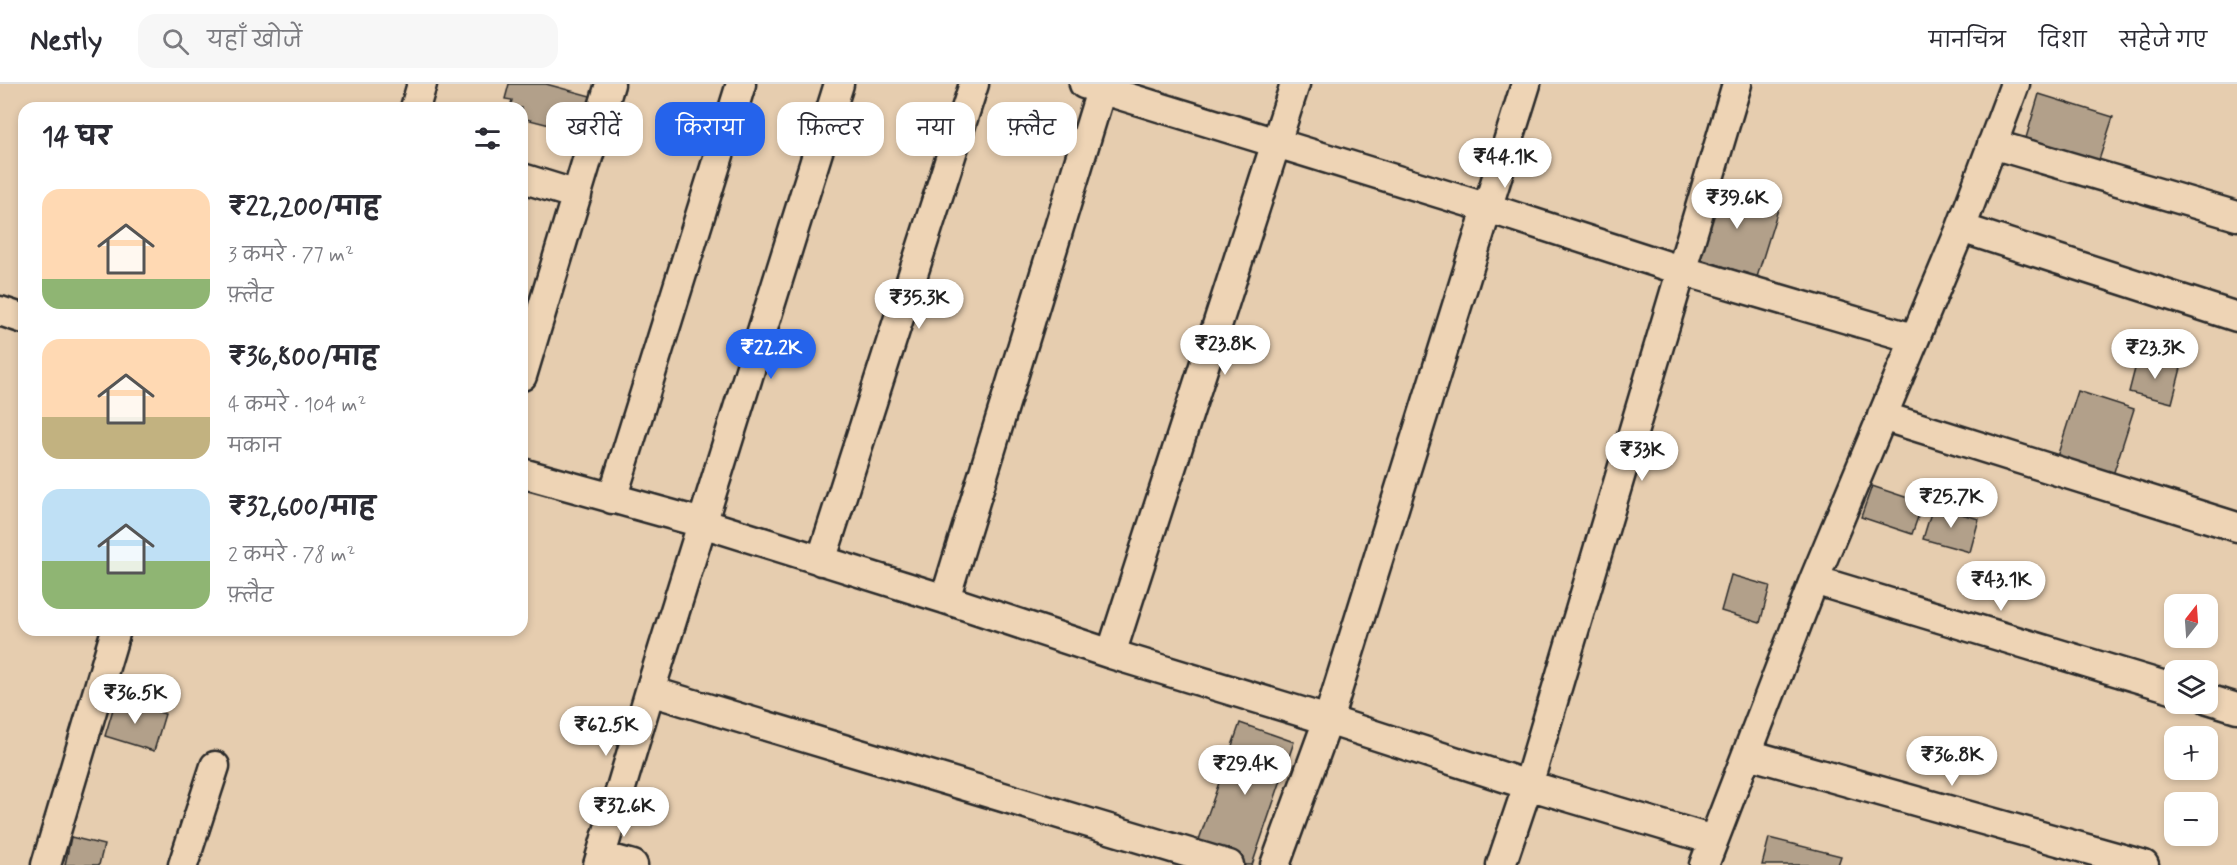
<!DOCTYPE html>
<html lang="hi">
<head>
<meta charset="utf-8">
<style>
  :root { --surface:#fff; --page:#f7f7f7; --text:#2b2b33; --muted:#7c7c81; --line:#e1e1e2; --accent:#2563eb }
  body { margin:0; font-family:Mynerve,"Playpen Sans Deva",sans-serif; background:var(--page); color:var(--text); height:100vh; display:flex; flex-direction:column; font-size:22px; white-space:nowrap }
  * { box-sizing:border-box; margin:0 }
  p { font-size:20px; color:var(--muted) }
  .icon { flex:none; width:33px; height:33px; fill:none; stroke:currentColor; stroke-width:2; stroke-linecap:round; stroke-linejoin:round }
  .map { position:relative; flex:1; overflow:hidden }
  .details { position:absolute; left:18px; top:18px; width:510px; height:534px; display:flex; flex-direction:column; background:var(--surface); border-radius:18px; box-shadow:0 3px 9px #0003 }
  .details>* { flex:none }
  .top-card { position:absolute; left:546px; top:18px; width:570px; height:54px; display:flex; gap:12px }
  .needle { width:39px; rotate:17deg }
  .tools { position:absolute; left:2164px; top:510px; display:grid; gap:12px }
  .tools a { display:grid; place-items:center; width:54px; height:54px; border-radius:12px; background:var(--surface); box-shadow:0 3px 9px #0003; font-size:30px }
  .price { position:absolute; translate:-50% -51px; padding:0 14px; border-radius:21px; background:#fff; color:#222; font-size:20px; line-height:39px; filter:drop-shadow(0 2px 3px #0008) }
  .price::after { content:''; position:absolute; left:50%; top:36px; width:18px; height:14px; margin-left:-9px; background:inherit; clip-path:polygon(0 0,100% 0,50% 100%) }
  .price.on { background:var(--accent); color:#fff }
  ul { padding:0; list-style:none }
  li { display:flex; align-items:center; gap:18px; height:150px; padding:0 24px }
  li span { display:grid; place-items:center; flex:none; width:168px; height:120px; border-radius:18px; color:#555 }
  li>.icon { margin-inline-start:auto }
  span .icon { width:72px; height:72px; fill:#fffc; stroke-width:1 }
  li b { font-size:26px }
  h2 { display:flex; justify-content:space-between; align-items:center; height:72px; padding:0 24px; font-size:26px }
  .pill { padding:0 21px; border-radius:18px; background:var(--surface); box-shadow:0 3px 9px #0003; font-size:21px; line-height:54px }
  .pill.on { background:var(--accent); color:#fff }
  header { display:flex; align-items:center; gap:36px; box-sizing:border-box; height:84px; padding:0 30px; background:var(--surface); border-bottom:2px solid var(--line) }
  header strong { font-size:28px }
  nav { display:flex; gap:33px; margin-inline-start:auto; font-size:21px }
  .search { width:420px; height:54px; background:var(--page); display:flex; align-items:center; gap:15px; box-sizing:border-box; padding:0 21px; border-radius:18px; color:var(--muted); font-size:22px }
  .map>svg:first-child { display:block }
  .building { fill:#b2a08a; stroke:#2b2b2b; stroke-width:1.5 }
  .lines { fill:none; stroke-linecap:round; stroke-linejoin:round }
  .street-casing { stroke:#2b2b2b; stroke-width:33 }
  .street { stroke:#eed4b5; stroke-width:28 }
</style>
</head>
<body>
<header>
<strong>Nestly</strong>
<div class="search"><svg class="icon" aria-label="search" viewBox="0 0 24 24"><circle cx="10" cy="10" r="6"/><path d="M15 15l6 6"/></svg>यहाँ खोजें</div>
<nav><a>मानचित्र</a><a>दिशा</a><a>सहेजे गए</a></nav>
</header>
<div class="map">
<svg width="2237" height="781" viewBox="0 0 2237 781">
  <rect width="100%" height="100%" fill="#e6cdaf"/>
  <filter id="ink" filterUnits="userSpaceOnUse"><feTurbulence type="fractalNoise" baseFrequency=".0167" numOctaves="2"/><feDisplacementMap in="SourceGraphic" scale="12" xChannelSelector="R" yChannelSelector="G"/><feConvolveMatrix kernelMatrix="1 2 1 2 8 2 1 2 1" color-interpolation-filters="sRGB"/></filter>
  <g filter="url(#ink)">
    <path class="building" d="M 509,0 L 546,0 L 594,13 L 585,50 L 522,34 L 522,24 L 510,24 L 512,16 L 505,15 Z
      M 2039,10 L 2113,33 L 2099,76 L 2026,54 Z
      M 1716,99 L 1780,119 L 1757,193 L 1694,173 Z
      M 2138,273 L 2181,284 L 2172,319 L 2129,308 Z
      M 2078,307 L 2134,325 L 2112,394 L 2056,376 Z
      M 1872,402 L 1923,419 L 1912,450 L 1861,433 Z
      M 1933,422 L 1979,435 L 1970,468 L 1923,455 Z
      M 1731,491 L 1770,502 L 1760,539 L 1721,527 Z
      M 116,615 L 165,630 L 154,667 L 105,652 Z
      M 1240,639 L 1294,658 L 1252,781 L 1234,781 L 1195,767 Z
      M 71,753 L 104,761 L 99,781 L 65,781 Z
      M 1769,754 L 1841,772 L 1838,781 L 1762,781 Z"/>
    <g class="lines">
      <defs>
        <path id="street" d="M 1084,0 L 1488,124 L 1680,186 L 1913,254
          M 415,24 L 422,0
          M 1992,60 L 2237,132
          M 522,94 L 577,111
          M 1961,144 L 2237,233
          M 0,227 L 24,235
          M 522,292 L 610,0
          M 1882,332 L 2237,443
          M 522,389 L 702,439 L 945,515 L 1111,570 L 1328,636 L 1528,701 L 1713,756
          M 612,415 L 741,0
          M 821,477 L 974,0
          M 1814,496 L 2175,605
          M 945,515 L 1103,0
          M 1111,570 L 1295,0
          M 650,607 L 1229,781
          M 2208,615 L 2237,624
          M 1748,670 L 2144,781
          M 601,772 L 633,781
          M 46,781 L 116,546
          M 183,781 L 215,682
          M 598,781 L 650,607 L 839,0
          M 1275,781 L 1328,636 L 1526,0
          M 1501,781 L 1528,701 L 1737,0
          M 1704,781 L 1814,496 L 1961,144 L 2015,0"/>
      </defs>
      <use href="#street" class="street-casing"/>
      <use href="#street" class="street"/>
    </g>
  </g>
</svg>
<div class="tools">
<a><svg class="needle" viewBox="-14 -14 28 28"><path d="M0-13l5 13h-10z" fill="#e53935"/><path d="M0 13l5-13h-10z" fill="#7c7c81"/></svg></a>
<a><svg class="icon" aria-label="layers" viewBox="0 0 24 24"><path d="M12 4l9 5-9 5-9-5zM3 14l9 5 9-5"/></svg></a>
<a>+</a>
<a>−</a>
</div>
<b class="price" style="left:1505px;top:105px">₹44.1K</b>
<b class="price" style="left:1737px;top:146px">₹39.6K</b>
<b class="price" style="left:919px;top:246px">₹35.3K</b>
<b class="price" style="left:1225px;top:292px">₹23.8K</b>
<b class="price on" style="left:771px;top:296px">₹22.2K</b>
<b class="price" style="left:2155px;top:296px">₹23.3K</b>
<b class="price" style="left:1642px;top:398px">₹33K</b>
<b class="price" style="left:1951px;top:445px">₹25.7K</b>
<b class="price" style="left:2001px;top:528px">₹43.1K</b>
<b class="price" style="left:135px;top:641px">₹36.5K</b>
<b class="price" style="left:606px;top:673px">₹62.5K</b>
<b class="price" style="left:1952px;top:703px">₹36.8K</b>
<b class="price" style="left:1245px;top:712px">₹29.4K</b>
<b class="price" style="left:624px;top:754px">₹32.6K</b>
<div class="top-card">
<a class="pill">खरीदें</a>
<a class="pill on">किराया</a>
<a class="pill">फ़िल्टर</a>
<a class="pill">नया</a>
<a class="pill">फ़्लैट</a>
</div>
<section class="details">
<h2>14 घर<svg class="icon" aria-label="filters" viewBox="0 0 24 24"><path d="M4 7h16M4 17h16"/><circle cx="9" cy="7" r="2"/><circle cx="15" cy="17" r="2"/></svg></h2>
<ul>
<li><span style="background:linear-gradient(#ffd9b3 75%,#8fb573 0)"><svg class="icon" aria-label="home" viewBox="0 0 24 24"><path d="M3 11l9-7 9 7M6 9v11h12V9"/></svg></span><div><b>₹22,200/माह</b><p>3 कमरे · 77 m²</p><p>फ़्लैट</p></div></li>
<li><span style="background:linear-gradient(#ffd9b3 65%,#c2b280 0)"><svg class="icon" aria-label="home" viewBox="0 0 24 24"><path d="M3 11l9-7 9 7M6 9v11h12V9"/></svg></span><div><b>₹36,800/माह</b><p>4 कमरे · 104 m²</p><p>मकान</p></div></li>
<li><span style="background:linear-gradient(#bfe0f5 60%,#8fb573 0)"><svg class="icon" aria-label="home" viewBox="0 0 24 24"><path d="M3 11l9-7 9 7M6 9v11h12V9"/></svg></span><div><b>₹32,600/माह</b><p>2 कमरे · 78 m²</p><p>फ़्लैट</p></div></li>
</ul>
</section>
</div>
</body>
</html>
